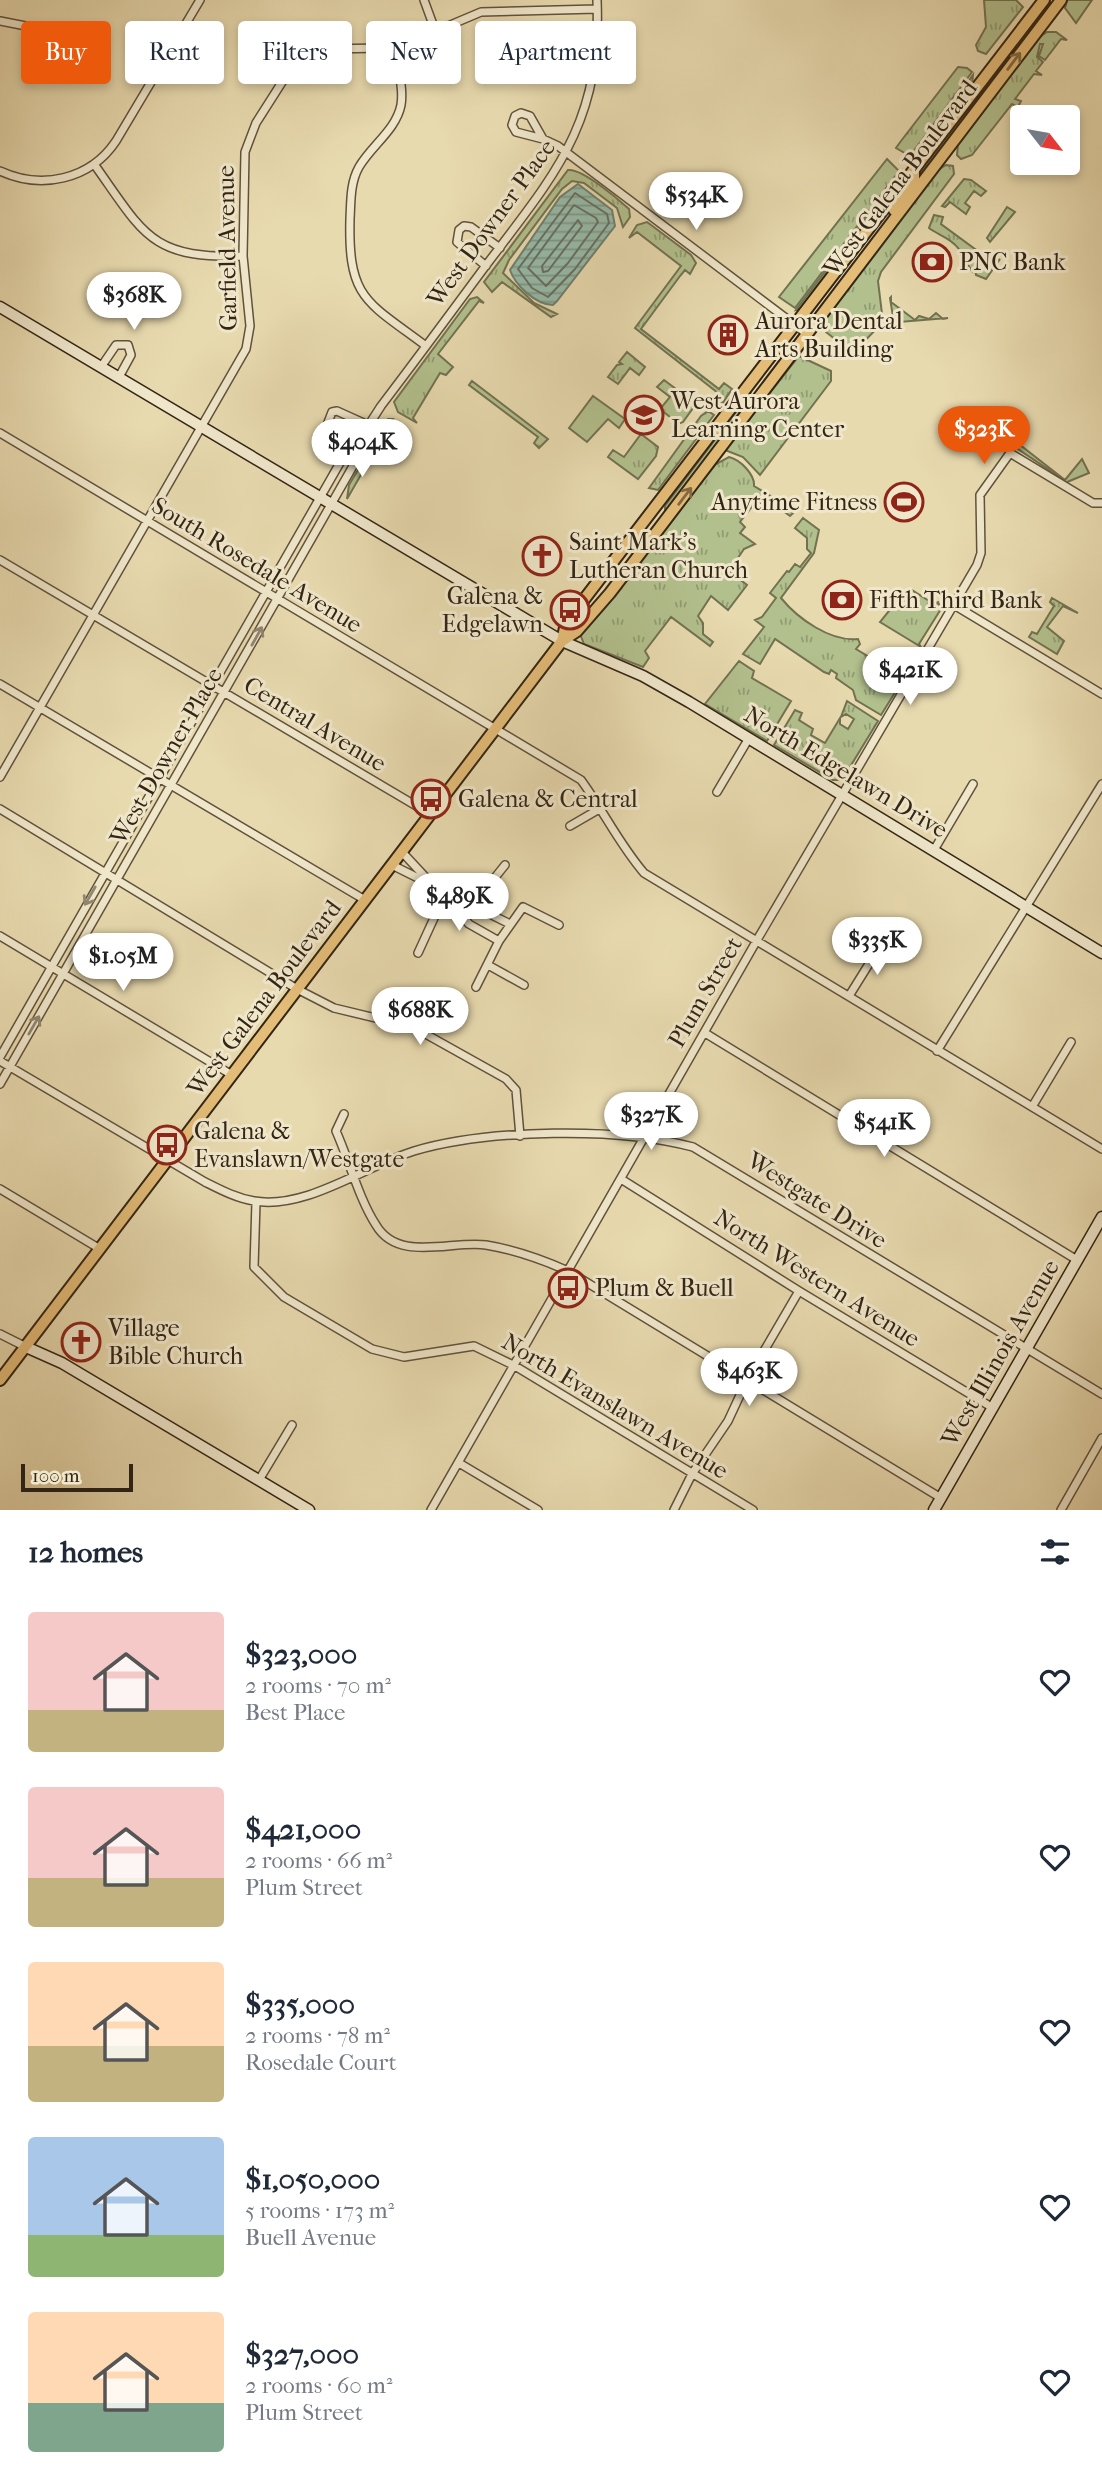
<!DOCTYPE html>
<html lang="en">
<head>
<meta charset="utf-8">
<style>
  :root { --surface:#fff; --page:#f2f2f3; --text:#1f2937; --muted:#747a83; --accent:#ea580c }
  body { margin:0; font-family:"IM FELL French Canon",serif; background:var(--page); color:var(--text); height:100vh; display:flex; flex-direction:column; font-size:26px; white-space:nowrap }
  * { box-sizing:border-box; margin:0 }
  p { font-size:23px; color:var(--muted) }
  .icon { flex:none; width:38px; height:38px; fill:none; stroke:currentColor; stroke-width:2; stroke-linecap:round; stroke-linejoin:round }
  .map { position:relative; height:1510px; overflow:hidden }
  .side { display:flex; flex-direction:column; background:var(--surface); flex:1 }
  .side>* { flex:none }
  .top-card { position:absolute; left:21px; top:21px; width:700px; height:63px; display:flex; gap:14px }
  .needle { width:46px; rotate:121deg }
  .buttons { position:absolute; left:1010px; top:105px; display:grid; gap:14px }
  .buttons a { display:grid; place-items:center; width:70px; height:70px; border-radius:7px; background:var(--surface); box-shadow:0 4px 10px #0003; font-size:35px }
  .scale { position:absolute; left:21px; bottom:18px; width:112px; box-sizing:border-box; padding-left:7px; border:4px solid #332515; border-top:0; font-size:19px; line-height:24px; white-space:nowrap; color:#332515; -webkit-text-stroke:5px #f0e7cb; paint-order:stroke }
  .price { position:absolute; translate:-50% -60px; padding:0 16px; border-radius:24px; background:#fff; color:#222; font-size:23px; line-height:46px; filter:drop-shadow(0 2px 4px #0008) }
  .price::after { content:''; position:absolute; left:50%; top:42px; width:21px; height:16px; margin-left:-10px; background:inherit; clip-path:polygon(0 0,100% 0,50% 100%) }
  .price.active { background:var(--accent); color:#fff }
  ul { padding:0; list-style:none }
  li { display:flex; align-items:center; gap:21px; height:175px; padding:0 28px }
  li span { display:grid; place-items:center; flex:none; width:196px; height:140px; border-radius:7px; color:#555 }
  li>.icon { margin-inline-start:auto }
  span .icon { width:84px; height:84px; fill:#fffc; stroke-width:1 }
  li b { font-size:30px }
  h2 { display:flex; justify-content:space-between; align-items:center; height:84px; padding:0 28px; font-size:30px }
  .tag { padding:0 24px; border-radius:7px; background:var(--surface); box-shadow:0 4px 10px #0003; font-size:24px; line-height:63px }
  .tag.active { background:var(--accent); color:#fff }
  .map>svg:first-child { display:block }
  .grass { fill:url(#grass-tufts); stroke:#727251; stroke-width:2 }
  .park { fill:#b2c08d; stroke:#727251; stroke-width:2 }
  .water { fill:url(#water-rules); stroke:#6f7f6e; stroke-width:2 }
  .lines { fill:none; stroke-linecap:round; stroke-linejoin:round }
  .shore { stroke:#657060; stroke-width:2 }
  .street-casing { stroke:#60523c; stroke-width:10 }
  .secondary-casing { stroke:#332515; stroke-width:13 }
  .primary-casing { stroke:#332515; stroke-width:14 }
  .street { stroke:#f0e7cb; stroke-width:7 }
  .secondary { stroke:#f0e7cb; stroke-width:10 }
  .primary { stroke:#e4bd78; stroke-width:10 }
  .oneway { stroke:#836942 }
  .oneway2 { stroke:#928670 }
  .labels { text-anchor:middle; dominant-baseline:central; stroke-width:6; stroke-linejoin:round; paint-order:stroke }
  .street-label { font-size:24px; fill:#332515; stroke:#f0e7cb }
  .poi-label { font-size:24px; fill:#332515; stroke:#f0e7cb; text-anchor:start }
</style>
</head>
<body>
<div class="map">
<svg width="1102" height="1510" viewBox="0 0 1102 1510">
  <defs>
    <pattern id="grass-tufts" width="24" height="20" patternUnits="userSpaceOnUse" patternTransform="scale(1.75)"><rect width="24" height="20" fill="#b2c08d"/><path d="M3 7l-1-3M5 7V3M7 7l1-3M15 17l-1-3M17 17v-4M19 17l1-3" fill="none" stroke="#919c72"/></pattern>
    <pattern id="water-rules" width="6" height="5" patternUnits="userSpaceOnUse" patternTransform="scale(1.75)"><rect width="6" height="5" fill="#97bbaa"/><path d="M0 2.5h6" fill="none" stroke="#7c9889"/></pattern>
  </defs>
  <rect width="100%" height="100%" fill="#e8daaf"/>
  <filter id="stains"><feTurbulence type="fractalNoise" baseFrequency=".00286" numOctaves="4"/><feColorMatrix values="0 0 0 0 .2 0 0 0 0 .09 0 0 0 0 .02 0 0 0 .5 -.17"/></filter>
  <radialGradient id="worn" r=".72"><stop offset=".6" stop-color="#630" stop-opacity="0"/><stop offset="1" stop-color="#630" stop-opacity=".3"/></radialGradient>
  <path class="grass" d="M 984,0 L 1016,0 L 1023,7 L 986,54 L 978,51 L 976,45 L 986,27 Z
    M 1067,0 L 1092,0 L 1076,23 L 1065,8 Z
    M 1047,32 L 1056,32 L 1067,40 L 1061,39 L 1045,60 L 1039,56 L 1043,44 L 1040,44 L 1037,57 L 1043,62 L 1036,71 L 1042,75 L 1034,74 L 1015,99 L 1021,101 L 1018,107 L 1012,104 L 972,155 L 961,159 L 957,155 L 958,144 L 1038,38 Z
    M 958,67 L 967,68 L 972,72 L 910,156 L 896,148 L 901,141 Z
    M 997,68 L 999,69 L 972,110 L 918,177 L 919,172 Z
    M 973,75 L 972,86 L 921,152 L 913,156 Z
    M 887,159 L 899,171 L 795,308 L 779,297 Z
    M 946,165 L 953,166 L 954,174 L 881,272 L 878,281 L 883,322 L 856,350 L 850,351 L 826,332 L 825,319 L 938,170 Z
    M 568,170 C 582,168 618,199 629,209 L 630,217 L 623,227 L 617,208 L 584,183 L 572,181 L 562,189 L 509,260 L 503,273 L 534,303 L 557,314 L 551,317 L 502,282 L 492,292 L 484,282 Z
    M 901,172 L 900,179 L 801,309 L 796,310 Z
    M 964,179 L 971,180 L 986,191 L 981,196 L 974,191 L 965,203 L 970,207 L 966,214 L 950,202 L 945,207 L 942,206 Z
    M 1007,207 L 1015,212 L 990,242 L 987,238 Z
    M 934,215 L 943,217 L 941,224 L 994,263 L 1000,259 L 986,279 L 976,275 L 975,270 L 973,272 C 966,265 965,255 958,248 C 951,238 938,235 929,228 Z
    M 647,222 L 691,255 L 696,263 L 690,274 L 685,270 L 680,276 L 641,329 L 719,389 L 724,383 L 732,389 L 722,404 L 715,399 L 718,393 L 635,328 L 681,266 L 637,232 L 629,238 L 637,225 Z
    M 477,297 L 484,303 L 479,301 L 438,354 L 453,367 L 446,375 L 440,373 L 413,418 L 417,423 L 398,412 L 394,402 L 470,299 Z
    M 891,297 L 891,302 L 915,320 L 919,316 L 929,319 L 936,313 L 943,319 L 948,318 L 899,322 L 893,317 L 890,298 Z
    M 627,352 L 645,367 L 639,375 L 630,368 L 618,384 L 608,377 L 617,365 L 622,364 L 619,362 Z
    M 799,356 L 831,371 L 831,381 L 760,475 L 743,457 L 725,450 Z
    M 664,380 L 696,404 L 683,422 L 673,426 L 675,421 L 660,409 L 670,397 L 657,387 Z
    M 472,381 L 548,439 L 539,448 L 534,443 L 538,437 L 469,385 Z
    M 751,392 L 729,431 L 665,515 L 665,506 Z
    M 708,411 L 714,415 L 658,490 L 649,488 L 701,416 Z
    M 388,419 L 393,419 L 347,499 L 349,485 Z
    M 641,434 L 658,447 L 656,456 L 638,479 L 608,457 L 613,450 L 624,457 Z
    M 1015,441 L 1065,480 L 1082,459 L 1089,473 L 1067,482 L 1012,445 Z
    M 729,457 C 741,460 755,475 754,486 L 789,507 L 793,513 L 790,516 L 767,499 L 762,504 L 757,500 L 740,522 L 745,527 L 740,533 L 755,544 L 744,549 L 729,571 L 747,585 L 728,610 L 711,596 L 698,616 L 703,623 L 703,634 L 713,642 L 710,646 L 671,617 L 645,651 L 649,658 L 643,667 L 584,644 L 580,634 L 716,464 Z
    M 803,518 L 819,530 L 814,553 L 781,598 C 798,619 831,642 858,639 L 860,644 L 856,649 L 904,678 L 881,715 L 856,700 L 853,690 L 836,678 L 837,674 L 831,670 L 829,674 L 824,672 L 775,639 L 760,664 L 743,654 L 764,627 L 755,620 L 762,617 L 776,598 L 770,593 L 787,571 L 789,572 L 795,564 L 800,567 L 811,553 L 807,549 L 807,538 L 795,528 Z
    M 912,590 L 934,604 L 938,602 L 941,609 L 919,644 L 921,647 L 880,622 L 901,596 Z
    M 1052,598 L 1078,613 L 1063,606 L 1047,627 L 1064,641 L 1057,654 L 1029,637 L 1032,632 L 1037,634 L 1054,606 L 1050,602 Z
    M 739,661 L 754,671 L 752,678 L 791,701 L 767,741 L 705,704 Z
    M 847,701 L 878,721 L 842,780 L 833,780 L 774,745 L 795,710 L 802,713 L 799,720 L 813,729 L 811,735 L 825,743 L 840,718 L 840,724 L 848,729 L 854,719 L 846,714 L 841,717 Z"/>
  <path class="park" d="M 593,396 L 625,419 L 619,428 L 608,419 L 587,442 L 569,428 Z"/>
  <path class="water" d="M 578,184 L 612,210 L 615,226 L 557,301 L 553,305 C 536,305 515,285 510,270 L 560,197 Z"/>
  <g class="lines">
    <path class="shore" d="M 575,193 L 607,214 L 609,223 L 575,269 L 548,297 L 532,288 L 518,269 Z
      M 574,205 L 596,218 L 598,222 L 568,263 L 546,286 L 528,268 Z
      M 578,220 L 582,226 L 548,271 L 543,272 L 542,266 Z"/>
    <defs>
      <path id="street" d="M 424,0 L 435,30
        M 0,21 L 51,31
        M 394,47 C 397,66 404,87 401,105 C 396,130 372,145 359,167 C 350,183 351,201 350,219 C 348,299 366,301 426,346
        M 543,139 L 516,132 L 512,125 L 515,116 L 521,113 L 530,116 L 543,139 L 558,146 L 807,334
        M 94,164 C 144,234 150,259 243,256
        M 0,171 C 41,190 90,180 116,141 L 200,0
        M 486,266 L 457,242 L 459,230 L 464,226 L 471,227 L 500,248
        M 101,367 L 116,345 L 128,345 L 131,355 L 119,377
        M 0,433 L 581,780 C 603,810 619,844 644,873 L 1102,1149
        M 356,445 L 327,425 L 332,412 L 337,411 L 368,425
        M 0,560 L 430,814
        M 954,605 L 1102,694
        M 0,684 L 365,900
        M 0,777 L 246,349 L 250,326 L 243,256 L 245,152 L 256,123 L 291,68 L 308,55 L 325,49 L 384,48 L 403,45 L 481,12 L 597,9
        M 717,792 L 749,738
        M 0,809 L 297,989 L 334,1008 L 413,1027 L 506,1079 L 516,1090 L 520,1136
        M 570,826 L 601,808
        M 934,850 L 973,784
        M 402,852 L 469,924 L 499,941
        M 392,865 L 510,924
        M 473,905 L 505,865
        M 0,936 L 232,1075
        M 418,953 L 445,894
        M 488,965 L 524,985
        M 476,987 L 499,941 L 523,907 L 559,925
        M 849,996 L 882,943
        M 705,1033 L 1077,1260
        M 937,1051 L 1102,784
        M 0,1057 L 345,454 L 356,445 L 381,406 C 416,360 450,314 484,268 C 554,175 602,125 597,0
        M 0,1061 L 205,1182 C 221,1190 236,1198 254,1201 C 306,1210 365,1166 414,1151 C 488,1129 619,1127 693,1147 L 1102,1394
        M 0,1084 L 357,459 L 356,445
        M 1032,1107 L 1071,1042
        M 344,1114 L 336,1131 C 349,1160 359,1199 376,1225 C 398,1263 452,1240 486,1245 C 516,1250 541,1259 568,1271 L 941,1498
        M 621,1179 L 799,1291 L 993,1408
        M 0,1189 L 100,1249
        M 256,1202 L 254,1267 L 284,1297 L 372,1349 L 404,1357 L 474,1346 L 515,1366 L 753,1510
        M 0,1334 L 26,1347
        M 459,1463 L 538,1510
        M 259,1480 L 292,1425
        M 431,1510 L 757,940 L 977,565 L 981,553 L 980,495 L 1010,453 L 1093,503 L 1102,503
        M 674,1510 L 692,1474 L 728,1421 L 747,1380 L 799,1291
        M 1061,1510 L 1102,1438"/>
      <path id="secondary" d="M 0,307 L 562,641 L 643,676 L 689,702 L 1102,953
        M 26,1347 L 62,1363 L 309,1510
        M 934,1510 L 1102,1217"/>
      <path id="primary" d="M 894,210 L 914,183 L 914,171
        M 562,641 L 566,623 L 1044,0
        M 0,1380 L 562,641 L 577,631 L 610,593 L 1061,0"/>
    </defs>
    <use href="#street" class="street-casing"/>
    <use href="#secondary" class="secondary-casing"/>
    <use href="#primary" class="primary-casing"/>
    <use href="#street" class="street"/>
    <use href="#secondary" class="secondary"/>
    <use href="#primary" class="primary"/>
  </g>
  <defs><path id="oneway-shaft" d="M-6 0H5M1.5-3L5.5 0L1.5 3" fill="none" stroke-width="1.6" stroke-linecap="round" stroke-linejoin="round" transform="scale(1.75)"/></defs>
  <g class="oneway">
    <use href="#oneway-shaft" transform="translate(1014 61) rotate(-53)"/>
    <use href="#oneway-shaft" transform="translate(685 496) rotate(-53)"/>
  </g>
  <g class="oneway2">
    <use href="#oneway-shaft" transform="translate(257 636) rotate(-61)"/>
    <use href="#oneway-shaft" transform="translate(90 896) rotate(120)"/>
    <use href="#oneway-shaft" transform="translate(34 1025) rotate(-60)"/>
  </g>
  <defs>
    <symbol id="bank-ring" viewBox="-11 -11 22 22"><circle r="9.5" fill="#f0e7cb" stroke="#8f2418" stroke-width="1.5"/><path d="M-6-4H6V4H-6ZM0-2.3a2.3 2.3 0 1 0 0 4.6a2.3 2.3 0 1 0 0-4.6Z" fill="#8f2418"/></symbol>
    <symbol id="building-ring" viewBox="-11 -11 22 22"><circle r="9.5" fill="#f0e7cb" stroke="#8f2418" stroke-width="1.5"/><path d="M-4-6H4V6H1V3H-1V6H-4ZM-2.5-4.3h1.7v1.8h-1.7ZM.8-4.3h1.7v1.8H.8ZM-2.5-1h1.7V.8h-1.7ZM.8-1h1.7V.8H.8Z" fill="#8f2418"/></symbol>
    <symbol id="school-ring" viewBox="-11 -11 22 22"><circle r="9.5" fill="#f0e7cb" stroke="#8f2418" stroke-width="1.5"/><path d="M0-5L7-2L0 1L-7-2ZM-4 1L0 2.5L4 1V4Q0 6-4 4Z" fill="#8f2418"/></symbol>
    <symbol id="stadium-ring" viewBox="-11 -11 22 22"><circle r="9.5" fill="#f0e7cb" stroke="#8f2418" stroke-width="1.5"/><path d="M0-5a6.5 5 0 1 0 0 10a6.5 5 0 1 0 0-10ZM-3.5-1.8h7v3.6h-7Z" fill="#8f2418"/></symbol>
    <symbol id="church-ring" viewBox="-11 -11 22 22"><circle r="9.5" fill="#f0e7cb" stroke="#8f2418" stroke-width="1.5"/><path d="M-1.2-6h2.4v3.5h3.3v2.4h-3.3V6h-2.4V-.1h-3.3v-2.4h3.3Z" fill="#8f2418"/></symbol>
    <symbol id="bus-ring" viewBox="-11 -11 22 22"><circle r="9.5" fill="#f0e7cb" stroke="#8f2418" stroke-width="1.5"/><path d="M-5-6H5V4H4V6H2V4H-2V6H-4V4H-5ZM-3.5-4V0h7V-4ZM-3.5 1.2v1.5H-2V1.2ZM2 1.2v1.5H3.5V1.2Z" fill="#8f2418"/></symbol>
  </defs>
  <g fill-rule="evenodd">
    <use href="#bank-ring" x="910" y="240" width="44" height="44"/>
    <use href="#building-ring" x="706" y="313" width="44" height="44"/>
    <use href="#school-ring" x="622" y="393" width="44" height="44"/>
    <use href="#stadium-ring" x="882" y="480" width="44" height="44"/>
    <use href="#church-ring" x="520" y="534" width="44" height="44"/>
    <use href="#bank-ring" x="820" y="578" width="44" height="44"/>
    <use href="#bus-ring" x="548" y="588" width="44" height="44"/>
    <use href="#bus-ring" x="409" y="777" width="44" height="44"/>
    <use href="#bus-ring" x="145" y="1123" width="44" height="44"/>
    <use href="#bus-ring" x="546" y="1266" width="44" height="44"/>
    <use href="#church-ring" x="59" y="1320" width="44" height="44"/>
  </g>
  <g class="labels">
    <g class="street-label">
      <text transform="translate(900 178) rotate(-53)">West Galena Boulevard</text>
      <text transform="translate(491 223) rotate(-54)">West Downer Place</text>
      <text transform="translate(227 248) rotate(-91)">Garfield Avenue</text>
      <text transform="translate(257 565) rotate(31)">South Rosedale Avenue</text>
      <text transform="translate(315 724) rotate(31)">Central Avenue</text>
      <text transform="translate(166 756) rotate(-60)">West Downer Place</text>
      <text transform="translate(846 772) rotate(31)">North Edgelawn Drive</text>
      <text transform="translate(705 992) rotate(-60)">Plum Street</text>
      <text transform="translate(264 998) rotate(-53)">West Galena Boulevard</text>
      <text transform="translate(817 1200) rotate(32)">Westgate Drive</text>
      <text transform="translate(817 1278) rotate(32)">North Western Avenue</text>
      <text transform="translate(1000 1353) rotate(-60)">West Illinois Avenue</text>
      <text transform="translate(615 1406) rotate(31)">North Evanslawn Avenue</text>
    </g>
    <g class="poi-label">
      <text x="959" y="262">PNC Bank</text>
      <text x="755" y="321">Aurora Dental<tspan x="755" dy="28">Arts Building</tspan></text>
      <text x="671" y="401">West Aurora<tspan x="671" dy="28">Learning Center</tspan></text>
      <text x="877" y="502" text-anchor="end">Anytime Fitness</text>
      <text x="569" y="542">Saint Mark's<tspan x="569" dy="28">Lutheran Church</tspan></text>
      <text x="543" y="596" text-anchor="end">Galena &amp;<tspan x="543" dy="28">Edgelawn</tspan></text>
      <text x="869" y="600">Fifth Third Bank</text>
      <text x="458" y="799">Galena &amp; Central</text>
      <text x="194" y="1131">Galena &amp;<tspan x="194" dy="28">Evanslawn/Westgate</tspan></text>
      <text x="595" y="1288">Plum &amp; Buell</text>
      <text x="108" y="1328">Village<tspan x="108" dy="28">Bible Church</tspan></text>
    </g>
  </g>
  <rect width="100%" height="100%" filter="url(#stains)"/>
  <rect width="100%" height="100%" fill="url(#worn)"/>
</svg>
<div class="buttons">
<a><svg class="needle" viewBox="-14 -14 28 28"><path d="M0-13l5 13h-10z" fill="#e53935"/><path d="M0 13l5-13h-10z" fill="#747a83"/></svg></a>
</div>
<div class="scale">100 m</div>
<b class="price" style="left:696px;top:232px">$534K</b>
<b class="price" style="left:134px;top:332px">$368K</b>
<b class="price active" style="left:984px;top:466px">$323K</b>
<b class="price" style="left:362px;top:479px">$404K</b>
<b class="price" style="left:910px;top:707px">$421K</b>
<b class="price" style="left:459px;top:933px">$489K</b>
<b class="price" style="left:877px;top:977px">$335K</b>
<b class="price" style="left:123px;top:993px">$1.05M</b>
<b class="price" style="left:420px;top:1047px">$688K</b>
<b class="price" style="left:651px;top:1152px">$327K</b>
<b class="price" style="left:884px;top:1159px">$541K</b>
<b class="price" style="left:749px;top:1408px">$463K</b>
<div class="top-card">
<a class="tag active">Buy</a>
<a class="tag">Rent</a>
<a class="tag">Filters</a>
<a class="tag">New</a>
<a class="tag">Apartment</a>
</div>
</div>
<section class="side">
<h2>12 homes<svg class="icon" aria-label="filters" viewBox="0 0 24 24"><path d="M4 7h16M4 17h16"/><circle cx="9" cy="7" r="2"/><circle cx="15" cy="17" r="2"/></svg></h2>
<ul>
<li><span style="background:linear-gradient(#f6c9c9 70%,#c2b280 0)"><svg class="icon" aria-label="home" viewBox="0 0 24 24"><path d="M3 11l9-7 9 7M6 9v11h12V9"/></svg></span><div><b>$323,000</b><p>2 rooms · 70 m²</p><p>Best Place</p></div><svg class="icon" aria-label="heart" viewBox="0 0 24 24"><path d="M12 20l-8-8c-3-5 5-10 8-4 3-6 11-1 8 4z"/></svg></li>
<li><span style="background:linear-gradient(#f6c9c9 65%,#c2b280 0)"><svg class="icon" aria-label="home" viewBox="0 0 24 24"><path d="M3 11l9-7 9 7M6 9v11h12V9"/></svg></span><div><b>$421,000</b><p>2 rooms · 66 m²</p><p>Plum Street</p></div><svg class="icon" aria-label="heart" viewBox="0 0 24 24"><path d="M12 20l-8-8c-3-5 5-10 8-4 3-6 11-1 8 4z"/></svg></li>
<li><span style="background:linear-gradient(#ffd9b3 60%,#c2b280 0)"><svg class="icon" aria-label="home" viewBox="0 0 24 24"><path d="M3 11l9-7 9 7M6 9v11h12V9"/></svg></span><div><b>$335,000</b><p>2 rooms · 78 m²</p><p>Rosedale Court</p></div><svg class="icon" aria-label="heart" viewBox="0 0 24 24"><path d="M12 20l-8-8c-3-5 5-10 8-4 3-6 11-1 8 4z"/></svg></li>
<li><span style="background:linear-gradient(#a9c7e8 70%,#8fb573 0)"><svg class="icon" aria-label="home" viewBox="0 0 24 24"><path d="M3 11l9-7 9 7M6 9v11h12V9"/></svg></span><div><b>$1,050,000</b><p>5 rooms · 173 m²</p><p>Buell Avenue</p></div><svg class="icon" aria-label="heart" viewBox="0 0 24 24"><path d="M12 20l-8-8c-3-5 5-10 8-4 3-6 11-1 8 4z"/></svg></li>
<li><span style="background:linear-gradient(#ffd9b3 65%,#7fa58c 0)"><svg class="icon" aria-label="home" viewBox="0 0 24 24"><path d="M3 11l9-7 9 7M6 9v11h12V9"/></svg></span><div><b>$327,000</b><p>2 rooms · 60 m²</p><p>Plum Street</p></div><svg class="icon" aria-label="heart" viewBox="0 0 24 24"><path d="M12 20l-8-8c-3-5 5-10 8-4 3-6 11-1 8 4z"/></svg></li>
</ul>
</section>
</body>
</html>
